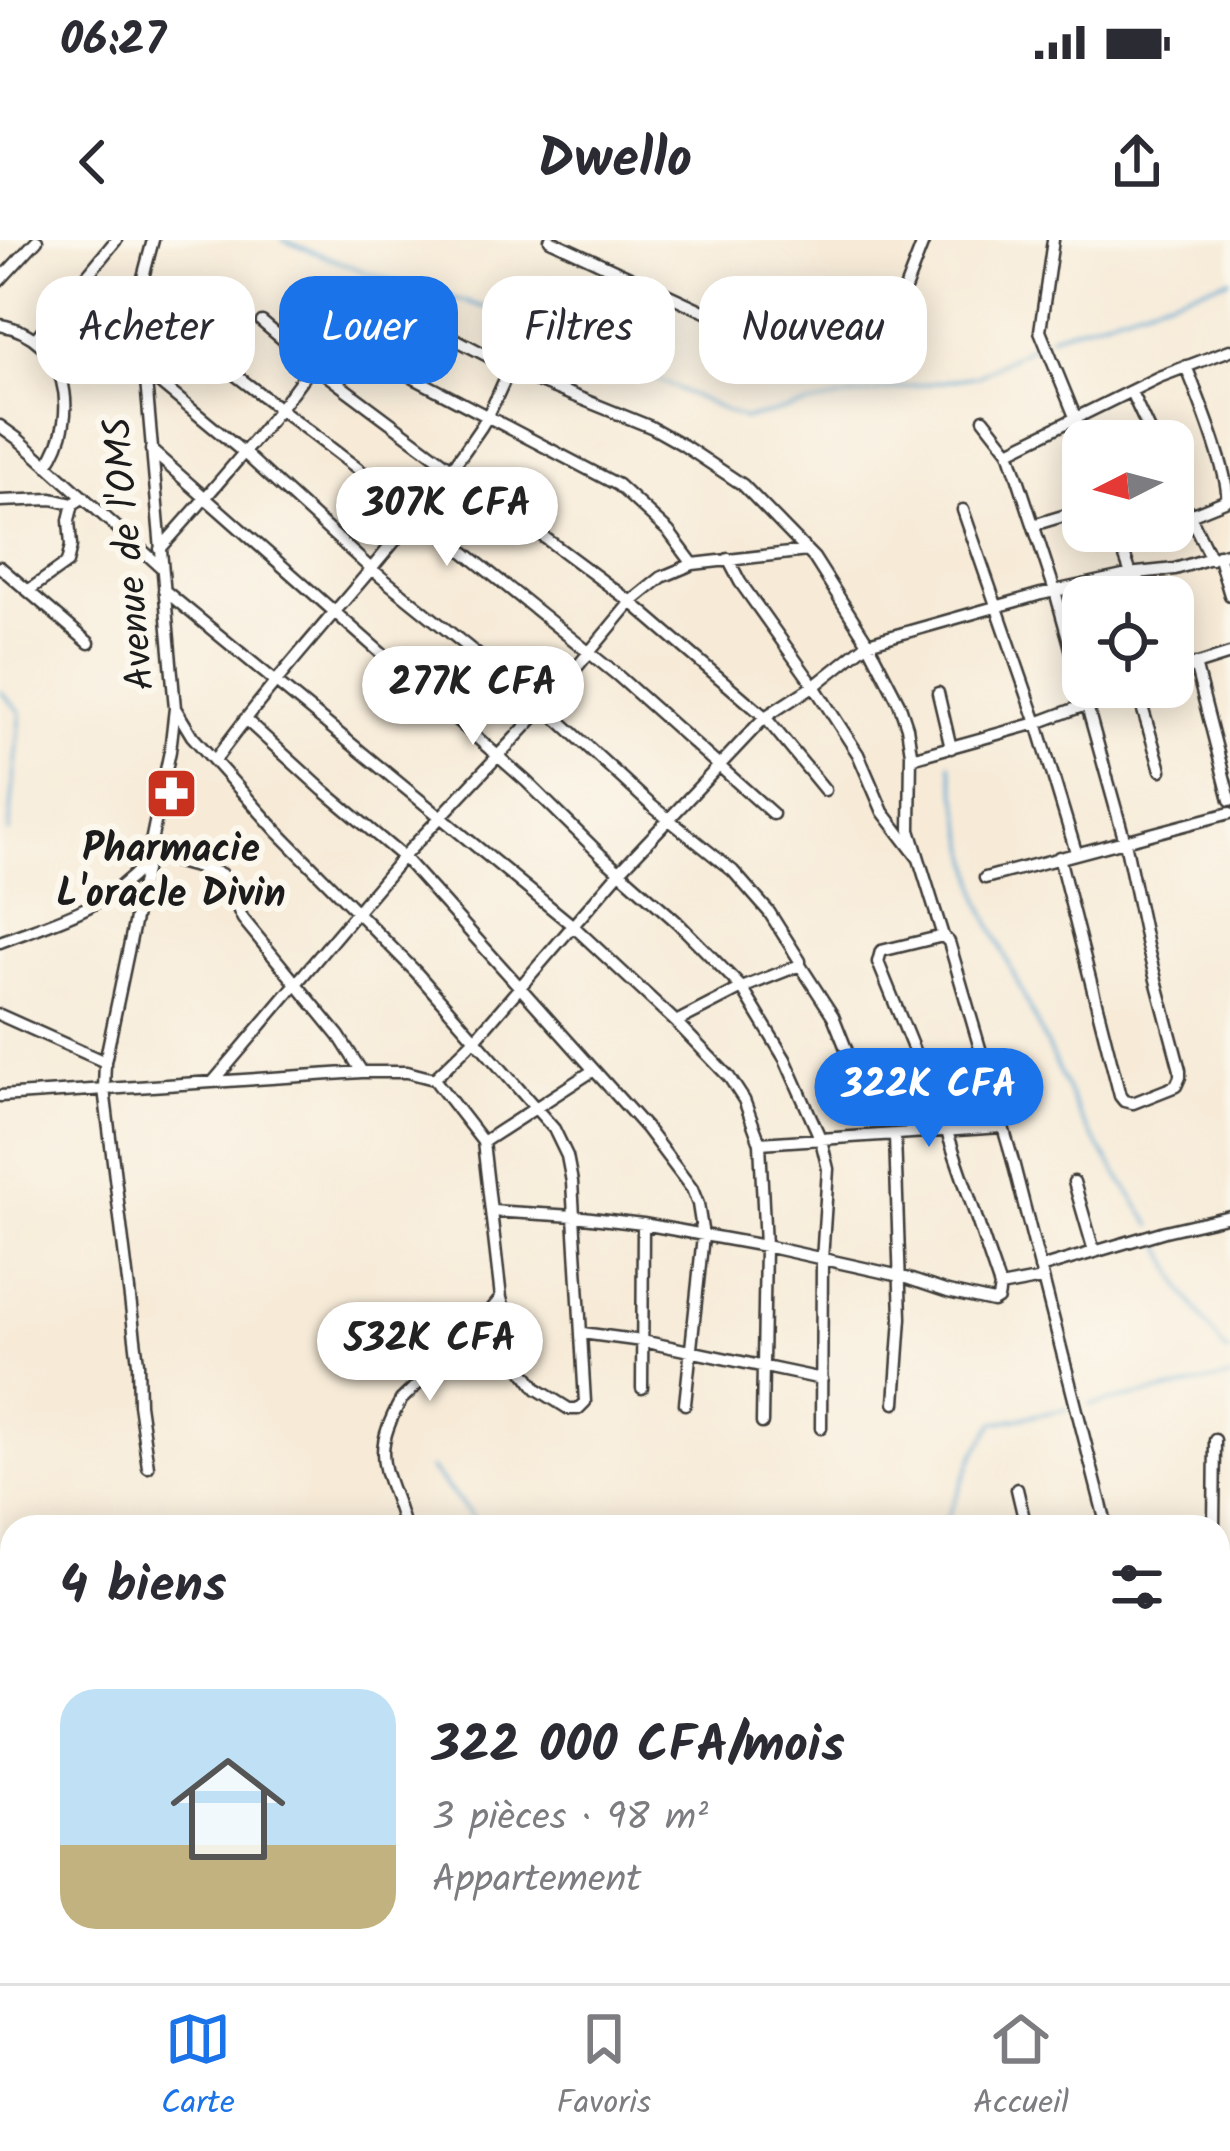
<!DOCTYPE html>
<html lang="fr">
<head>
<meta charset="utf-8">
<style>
  :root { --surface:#fff; --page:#f2f2f3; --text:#2b2b33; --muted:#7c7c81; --line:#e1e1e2; --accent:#1a73e8 }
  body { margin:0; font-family:Kalam,sans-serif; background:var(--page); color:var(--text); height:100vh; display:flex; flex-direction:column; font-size:45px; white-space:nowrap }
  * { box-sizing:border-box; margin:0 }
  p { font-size:39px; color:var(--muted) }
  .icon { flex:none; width:66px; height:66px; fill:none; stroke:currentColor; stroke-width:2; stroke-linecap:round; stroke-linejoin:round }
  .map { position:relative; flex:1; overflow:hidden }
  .drawer { position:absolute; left:0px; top:1275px; width:1230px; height:468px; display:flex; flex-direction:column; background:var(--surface); border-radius:36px 36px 0 0; box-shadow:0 6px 30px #0003 }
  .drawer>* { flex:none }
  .guide { position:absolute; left:36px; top:36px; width:1158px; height:108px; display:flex; gap:24px }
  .needle { width:78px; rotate:264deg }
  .fabs { position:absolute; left:1062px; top:180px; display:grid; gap:24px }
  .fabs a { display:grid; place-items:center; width:132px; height:132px; border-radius:24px; background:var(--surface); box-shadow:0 6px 30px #0003; font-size:60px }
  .price { position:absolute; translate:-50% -102px; padding:0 27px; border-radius:42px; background:#fff; color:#222; font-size:39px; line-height:78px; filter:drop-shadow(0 3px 6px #0008) }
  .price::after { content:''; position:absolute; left:50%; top:72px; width:36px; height:27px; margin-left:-18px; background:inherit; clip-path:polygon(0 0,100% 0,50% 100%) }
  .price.current { background:var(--accent); color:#fff }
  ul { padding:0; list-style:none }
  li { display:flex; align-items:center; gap:36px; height:300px; padding:0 60px }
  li+li { border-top:3px solid var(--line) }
  li span { display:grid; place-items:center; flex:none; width:336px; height:240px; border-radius:36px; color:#555 }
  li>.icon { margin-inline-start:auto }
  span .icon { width:144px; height:144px; fill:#fffc; stroke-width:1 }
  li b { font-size:51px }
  h2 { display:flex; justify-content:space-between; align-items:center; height:144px; padding:0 60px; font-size:51px }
  .pill { padding:0 42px; border-radius:36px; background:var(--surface); box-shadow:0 6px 30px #0003; font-size:42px; line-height:108px }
  .pill.current { background:var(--accent); color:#fff }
  .status { display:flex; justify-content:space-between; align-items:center; height:84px; padding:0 60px; background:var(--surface); direction:ltr }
  .status svg { height:33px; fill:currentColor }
  header { display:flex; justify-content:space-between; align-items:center; height:156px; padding:0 60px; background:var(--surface); font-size:54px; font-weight:600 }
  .tab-bar { display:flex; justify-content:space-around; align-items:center; height:168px; border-top:3px solid var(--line); background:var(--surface); font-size:33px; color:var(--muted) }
  .tab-bar a { display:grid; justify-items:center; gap:6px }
  .tab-bar .current { color:var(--accent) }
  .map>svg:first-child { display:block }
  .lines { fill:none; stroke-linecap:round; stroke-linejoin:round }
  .stream { stroke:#57a4d0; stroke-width:3 }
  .minor-casing { stroke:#3d3b38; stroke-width:15 }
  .minor { stroke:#fff; stroke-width:10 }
  .labels { text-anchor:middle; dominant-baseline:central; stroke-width:12; stroke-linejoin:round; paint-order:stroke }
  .street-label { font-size:39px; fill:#1c1c1c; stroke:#fbf7ec }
  .poi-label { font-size:39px; font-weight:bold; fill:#1c1c1c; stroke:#fbf7ec }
</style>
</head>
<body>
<div class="status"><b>06:27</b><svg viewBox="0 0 49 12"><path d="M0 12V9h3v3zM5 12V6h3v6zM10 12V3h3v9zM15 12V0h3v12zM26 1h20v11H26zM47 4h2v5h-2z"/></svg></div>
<header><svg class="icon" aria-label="back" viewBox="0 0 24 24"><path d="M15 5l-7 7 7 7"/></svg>Dwello<svg class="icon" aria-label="share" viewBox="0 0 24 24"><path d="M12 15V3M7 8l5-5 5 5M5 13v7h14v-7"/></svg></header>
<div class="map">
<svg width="1230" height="1743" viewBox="0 0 1230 1743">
  <rect width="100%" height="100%" fill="#fbf7ec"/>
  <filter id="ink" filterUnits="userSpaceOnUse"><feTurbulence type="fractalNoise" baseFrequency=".00833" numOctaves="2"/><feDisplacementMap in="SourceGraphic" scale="24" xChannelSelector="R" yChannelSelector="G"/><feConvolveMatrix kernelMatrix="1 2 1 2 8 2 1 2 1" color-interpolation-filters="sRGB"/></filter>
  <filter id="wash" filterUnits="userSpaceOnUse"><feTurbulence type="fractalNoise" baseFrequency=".004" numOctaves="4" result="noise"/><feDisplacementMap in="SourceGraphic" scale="48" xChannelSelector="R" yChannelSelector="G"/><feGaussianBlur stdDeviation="2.7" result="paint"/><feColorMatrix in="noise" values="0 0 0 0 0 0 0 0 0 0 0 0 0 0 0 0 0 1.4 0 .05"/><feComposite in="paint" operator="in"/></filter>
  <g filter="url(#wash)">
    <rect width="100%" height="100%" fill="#f7ebd8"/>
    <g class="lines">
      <path class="stream" d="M 283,0 L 365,32 L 527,80 L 744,179 L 846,157 L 977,136 L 1038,103
        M 1049,96 L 1230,39
        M 0,451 L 21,472 L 9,592
        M 950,523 L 981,664 L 1082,881 L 1152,986
        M 1159,1000 L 1183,1050 L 1224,1109 L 1230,1112
        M 1090,1165 L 1230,1138
        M 430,1228 L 481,1287
        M 943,1287 L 972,1219 L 994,1183 L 1067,1169
        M 714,1743 L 721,1731"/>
    </g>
  </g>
  <g filter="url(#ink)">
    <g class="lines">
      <defs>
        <path id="minor" d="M 550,0 L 755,95 L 820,100 L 864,91 L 884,78 L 900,62 L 924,0
          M 1053,0 L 1040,91 L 1085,201
          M 0,40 L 37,0
          M 140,62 L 417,274 L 617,435 L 773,574
          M 411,76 L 530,138 L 651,187 L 683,205 L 743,245 L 814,318 L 868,403 L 899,463 L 907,487 L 911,513 L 915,517 L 1037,483 L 1076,612
          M 262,82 L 313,125 L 631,362 L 765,477 L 825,550
          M 0,85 C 67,96 82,175 47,225
          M 332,95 L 618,245 L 669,292 L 693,324
          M 36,98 L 116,0
          M 1186,126 C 1197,154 1230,235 1227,260 L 1190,275
          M 144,130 L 243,212 L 370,328 L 561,482 L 652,566 L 733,631 L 769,672 L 800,721 L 800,725 L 742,748 L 676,782
          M 1131,152 L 1154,201
          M 984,179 L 1009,211 L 1055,351 L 1125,602 L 1147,706 L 1180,830 L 1180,837 L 1176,846 L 1133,863 L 1124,861 L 1120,856 L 1059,617
          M 0,186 L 18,199 L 161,327
          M 151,210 L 526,541 L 602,616 L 677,682 L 742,748 L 785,819 L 821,900 L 828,929 L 822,1020 L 821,1188
          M 1009,211 L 1159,137 L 1230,110
          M 1173,241 L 1211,319
          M 0,261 L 52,259 L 73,264
          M 963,270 L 1037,483 L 1133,447
          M 1033,285 L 1083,270
          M 1116,291 L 1131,334
          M 160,309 C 224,237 289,164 341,82
          M 1218,315 L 1230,355
          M 728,319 L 740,342 L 814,446 L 858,514 L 883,572 L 919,619
          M 0,327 L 89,403
          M 1137,333 L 1144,357
          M 29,350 L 67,323 L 71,306 L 69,280 L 73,264 L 84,257
          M 164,350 L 572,685 L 676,782 L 729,837 L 744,860 L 760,903 L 765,1006 L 762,1183
          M 1195,424 L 1230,560
          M 1173,432 L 1230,414
          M 1136,447 L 1161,530
          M 938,453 L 951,508
          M 245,479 L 323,550 L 403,617 L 646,888 L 692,949 L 698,964 L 703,996 L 685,1164
          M 911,513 L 910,590 L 943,696
          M 215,520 C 298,405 402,305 481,187 C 493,169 500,148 510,129
          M 148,614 L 221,634 L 243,679 L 339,796 L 362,832
          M 985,638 L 1230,573
          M 0,702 C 54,681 105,669 144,624
          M 800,725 L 833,776 L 866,859
          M 0,775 L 105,822
          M 434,839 L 476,798 L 621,630 L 765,477 L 818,443 L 868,403 L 1041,354 L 1137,333 L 1175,329 L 1230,312
          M 213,842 L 403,617 L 543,468 L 631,362 L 662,337 L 693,324 L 807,311
          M 0,856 L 362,832 L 407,832 L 434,839 L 483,902 L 501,1058 L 520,1126 L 537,1149 L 569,1169 L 578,1169 L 585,1162 L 572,942 L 567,916 L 554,889 L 415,731 L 277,591 L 192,496 L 175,468
          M 895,896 L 901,1078 L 895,1163
          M 483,902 L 594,830
          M 760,903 L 1002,887
          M 1074,942 L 1094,1011
          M 492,971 L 574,976 L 643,984 L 642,1148
          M 643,984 L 765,1006 L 900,1036 L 948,1052 L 993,1062 L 998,1059 L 1000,1047
          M 1040,1028 L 1165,991 L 1230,976
          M 1042,1039 L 1000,1047 L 947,892 L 878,722 L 881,711 L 943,696 L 949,702 L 1012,918 L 1107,1287
          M 582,1093 L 642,1101 L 822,1139
          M 148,1227 L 139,1164 L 138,1123 L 104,849 L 105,822 L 170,511 L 175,468 L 140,73 L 141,45 L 153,0
          M 1017,1249 L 1026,1287
          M 404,1287 C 389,1230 367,1220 401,1160 L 475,1089 L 501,1058
          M 1214,1287 L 1215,1200
          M 1218,1372 L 1230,1370
          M 1218,1434 L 1230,1434
          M 1218,1495 L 1230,1495
          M 1218,1554 L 1230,1554
          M 1218,1618 L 1230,1618
          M 1218,1686 L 1230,1686
          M 408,1731 L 417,1739 L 413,1743
          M 298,1743 L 309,1731
          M 512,1743 L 517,1731
          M 1069,1743 L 1069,1731
          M 1204,1743 L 1204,1731"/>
      </defs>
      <use href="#minor" class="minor-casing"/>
      <use href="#minor" class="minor"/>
    </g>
  </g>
  <defs>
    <symbol id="pharmacy-square" viewBox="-11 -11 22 22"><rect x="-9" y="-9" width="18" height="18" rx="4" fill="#c8321e" stroke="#fbf7ec"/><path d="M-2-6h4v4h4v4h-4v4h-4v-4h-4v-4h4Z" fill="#fff"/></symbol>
  </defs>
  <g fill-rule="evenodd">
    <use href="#pharmacy-square" x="142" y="524" width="59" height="59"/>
  </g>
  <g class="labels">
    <g class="street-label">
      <text transform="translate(131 314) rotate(-95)">Avenue de l'OMS</text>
    </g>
    <g class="poi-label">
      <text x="171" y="611">Pharmacie<tspan x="171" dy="45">L'oracle Divin</tspan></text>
    </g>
  </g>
</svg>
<div class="fabs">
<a><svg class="needle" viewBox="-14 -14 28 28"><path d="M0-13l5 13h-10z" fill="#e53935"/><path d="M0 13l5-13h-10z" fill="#7c7c81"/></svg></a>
<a><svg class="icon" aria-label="locate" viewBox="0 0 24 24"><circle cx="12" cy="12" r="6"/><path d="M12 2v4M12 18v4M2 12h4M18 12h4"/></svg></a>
</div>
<b class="price" style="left:447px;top:329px">307K CFA</b>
<b class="price" style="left:473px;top:508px">277K CFA</b>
<b class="price current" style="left:929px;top:910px">322K CFA</b>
<b class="price" style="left:430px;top:1164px">532K CFA</b>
<div class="guide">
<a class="pill">Acheter</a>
<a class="pill current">Louer</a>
<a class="pill">Filtres</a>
<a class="pill">Nouveau</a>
</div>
<section class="drawer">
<h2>4 biens<svg class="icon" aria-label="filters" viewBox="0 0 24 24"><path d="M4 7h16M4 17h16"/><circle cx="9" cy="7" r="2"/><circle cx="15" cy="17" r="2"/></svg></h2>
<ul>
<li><span style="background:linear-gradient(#bfe0f5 65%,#c2b280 0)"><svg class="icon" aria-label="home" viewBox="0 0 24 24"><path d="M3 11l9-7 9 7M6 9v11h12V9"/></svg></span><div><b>322 000 CFA/mois</b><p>3 pièces · 98 m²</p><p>Appartement</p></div></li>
</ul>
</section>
</div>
<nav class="tab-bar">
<a class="current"><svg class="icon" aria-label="map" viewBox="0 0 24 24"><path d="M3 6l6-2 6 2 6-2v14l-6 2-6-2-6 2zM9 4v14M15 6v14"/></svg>Carte</a>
<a><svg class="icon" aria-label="saved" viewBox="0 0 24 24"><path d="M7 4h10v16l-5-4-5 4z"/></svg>Favoris</a>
<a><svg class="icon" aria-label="home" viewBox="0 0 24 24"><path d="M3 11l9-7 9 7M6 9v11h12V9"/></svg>Accueil</a>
</nav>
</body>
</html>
